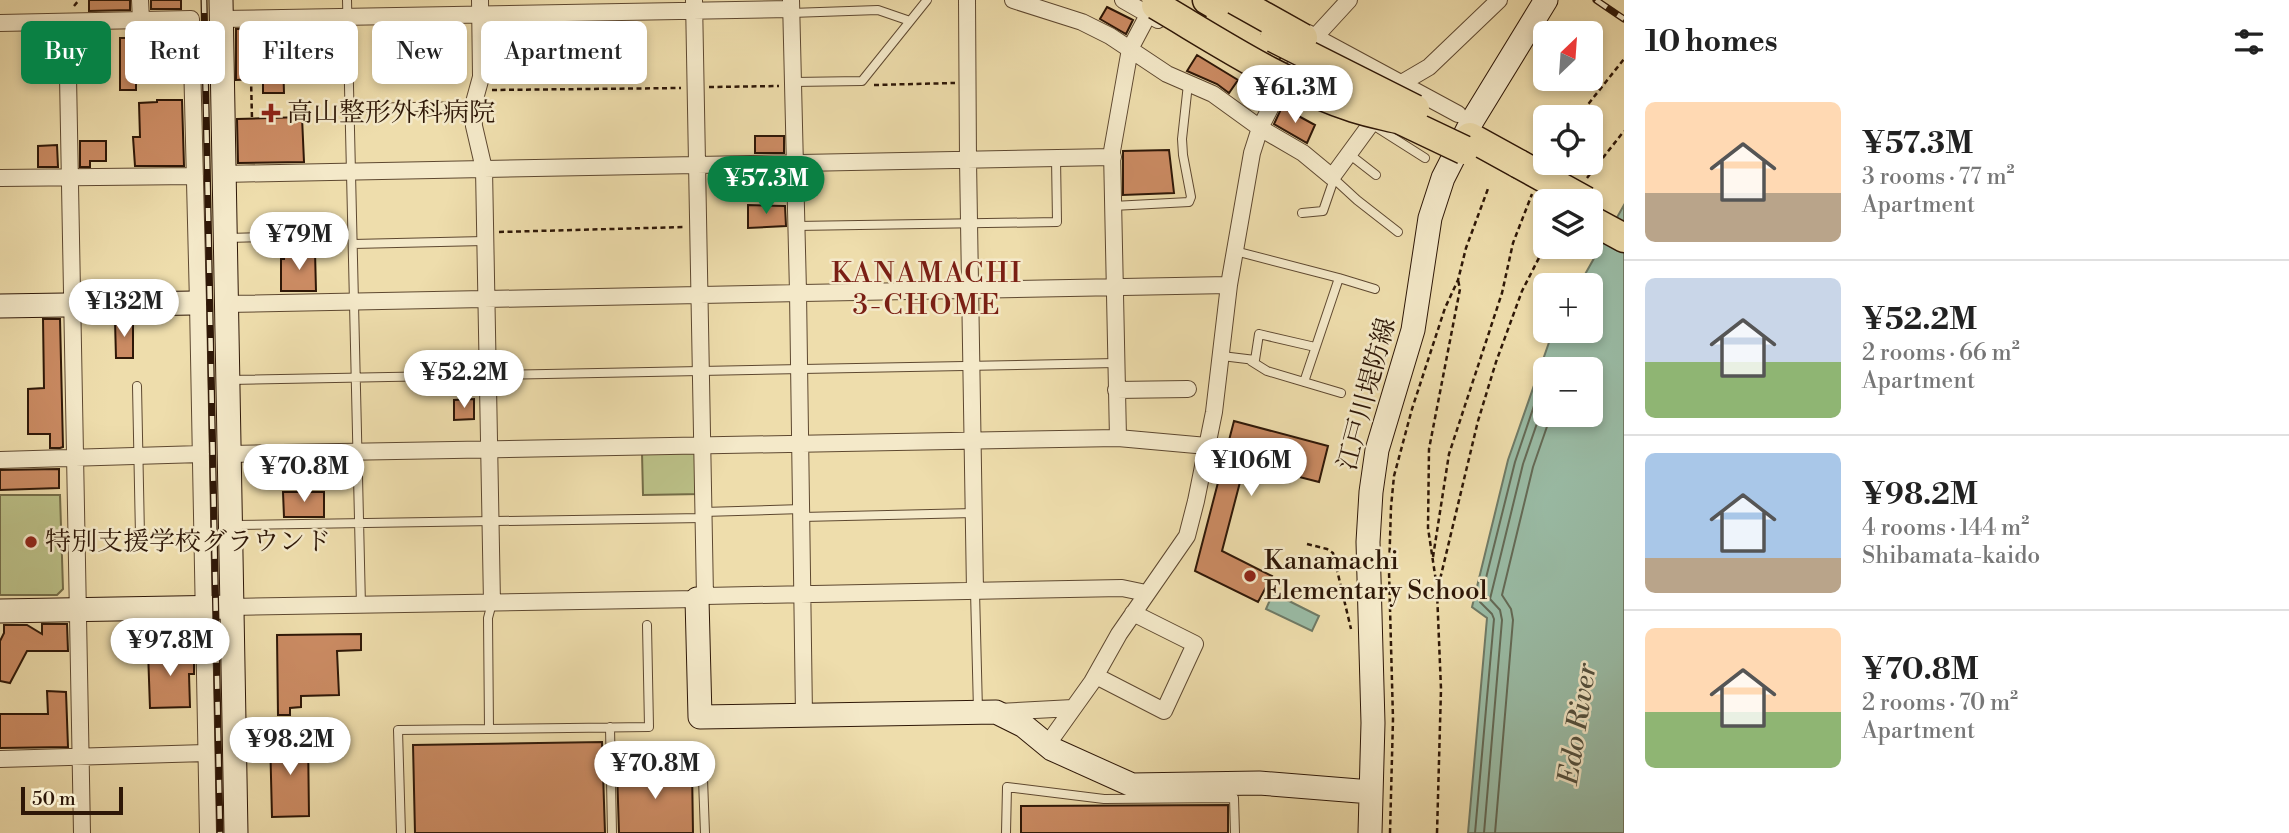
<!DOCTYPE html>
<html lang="en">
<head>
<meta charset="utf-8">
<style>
  :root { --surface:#fff; --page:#f6f6f6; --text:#222; --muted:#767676; --line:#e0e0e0; --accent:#0b8043 }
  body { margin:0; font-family:"Libre Bodoni","Noto Serif JP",serif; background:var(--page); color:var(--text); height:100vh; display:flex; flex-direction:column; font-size:26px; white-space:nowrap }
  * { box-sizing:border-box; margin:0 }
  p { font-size:23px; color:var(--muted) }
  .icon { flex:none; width:38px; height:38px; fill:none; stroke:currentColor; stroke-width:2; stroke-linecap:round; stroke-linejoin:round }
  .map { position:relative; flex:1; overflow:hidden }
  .panel { display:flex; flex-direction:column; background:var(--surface); width:665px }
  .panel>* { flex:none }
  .top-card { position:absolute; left:21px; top:21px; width:665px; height:63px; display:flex; gap:14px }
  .needle { width:46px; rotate:25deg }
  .fabs { position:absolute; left:1533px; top:21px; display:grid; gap:14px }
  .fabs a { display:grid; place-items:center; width:70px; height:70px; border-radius:10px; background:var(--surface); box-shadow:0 4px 10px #0003; font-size:35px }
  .scale { position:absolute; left:21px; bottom:18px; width:102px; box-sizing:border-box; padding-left:7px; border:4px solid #2e1707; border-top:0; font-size:19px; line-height:24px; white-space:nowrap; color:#2e1707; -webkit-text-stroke:5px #f4e9c9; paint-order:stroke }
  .price { position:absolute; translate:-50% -60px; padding:0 16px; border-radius:24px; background:#fff; color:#222; font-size:23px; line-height:46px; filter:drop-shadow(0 2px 4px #0008) }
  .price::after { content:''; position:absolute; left:50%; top:42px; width:21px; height:16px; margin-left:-10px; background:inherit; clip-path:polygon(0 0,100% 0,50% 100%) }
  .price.active { background:var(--accent); color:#fff }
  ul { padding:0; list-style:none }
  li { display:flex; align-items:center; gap:21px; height:175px; padding:0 21px }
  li+li { border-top:2px solid var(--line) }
  li span { display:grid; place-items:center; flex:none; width:196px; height:140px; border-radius:10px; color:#555 }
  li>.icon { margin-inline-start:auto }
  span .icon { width:84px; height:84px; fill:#fffc; stroke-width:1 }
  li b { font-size:30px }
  h2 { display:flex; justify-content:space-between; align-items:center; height:84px; padding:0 21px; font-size:30px }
  .tag { padding:0 24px; border-radius:10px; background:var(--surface); box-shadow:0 4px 10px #0003; font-size:24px; line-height:63px }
  .tag.active { background:var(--accent); color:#fff }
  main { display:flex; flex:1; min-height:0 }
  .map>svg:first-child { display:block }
  .green { fill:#bbc087; stroke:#746c47; stroke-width:2 }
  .water { fill:#9abca6; stroke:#6f7a66; stroke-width:2; fill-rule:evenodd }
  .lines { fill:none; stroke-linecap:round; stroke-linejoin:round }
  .shore { stroke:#646a56; stroke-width:2 }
  .building { fill:#cb8b63; stroke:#2e1707; stroke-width:2 }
  .lane-casing { stroke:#5e4830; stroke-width:10 }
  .street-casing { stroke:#5e4830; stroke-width:18 }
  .secondary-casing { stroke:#2e1707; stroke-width:25 }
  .highway-casing { stroke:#2e1707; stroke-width:31 }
  .path { stroke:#2e1707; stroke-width:2.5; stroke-dasharray:5 3.5; stroke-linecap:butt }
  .lane { stroke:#f4e9c9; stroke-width:8 }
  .street { stroke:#f4e9c9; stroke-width:16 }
  .secondary { stroke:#f4e9c9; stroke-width:23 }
  .highway { stroke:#eeddac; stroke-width:28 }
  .rail-casing { stroke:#2e1707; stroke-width:7 }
  .rail { stroke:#f4e9c9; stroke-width:4.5; stroke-dasharray:13; stroke-linecap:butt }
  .highway-bridge-casing { stroke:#2e1707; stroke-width:31; stroke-linecap:butt }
  .highway-bridge { stroke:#eeddac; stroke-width:28 }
  .poi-dot { fill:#8f2418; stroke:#f4e9c9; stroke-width:2.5 }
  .labels { text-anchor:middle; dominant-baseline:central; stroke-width:5; stroke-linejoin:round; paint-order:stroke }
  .poi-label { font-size:26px; fill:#2e1707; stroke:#f4e9c9; text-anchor:start }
  .street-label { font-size:26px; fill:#2e1707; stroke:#f4e9c9 }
  .neighbourhood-label { font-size:28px; letter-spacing:2px; fill:#7a1f14; stroke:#f4e9c9 }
  .water-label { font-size:28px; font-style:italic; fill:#54513f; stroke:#f4e9c9 }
</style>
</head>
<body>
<main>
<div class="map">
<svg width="1624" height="833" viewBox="0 0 1624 833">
  <rect width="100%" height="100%" fill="#eeddac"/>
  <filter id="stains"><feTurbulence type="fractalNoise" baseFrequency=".00286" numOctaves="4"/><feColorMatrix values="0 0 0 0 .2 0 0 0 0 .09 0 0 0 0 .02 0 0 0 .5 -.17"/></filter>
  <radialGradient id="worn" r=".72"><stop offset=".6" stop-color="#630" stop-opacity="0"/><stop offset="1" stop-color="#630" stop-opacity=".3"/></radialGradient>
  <path class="green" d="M 699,451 L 701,494 L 643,495 L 642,453 Z
    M 0,495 L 60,495 L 63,589 L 57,595 L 0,595 Z"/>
  <path class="water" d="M 1624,205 L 1624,833 L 1468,833 L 1487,618 L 1472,607 L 1508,460 L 1553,331 L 1591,331 L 1591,285 L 1579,285 ZM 1545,369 L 1591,369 L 1591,415 L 1545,415 Z
    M 1273,593 L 1319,616 L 1312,631 L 1266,609 Z"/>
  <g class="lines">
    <path class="shore" d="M 1475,833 L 1494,619 L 1492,614 L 1480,602 L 1515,462 L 1545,373
      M 1484,833 L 1502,620 L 1500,610 L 1490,599 L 1523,464 L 1545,400
      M 1495,833 L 1513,620 L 1511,609 L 1502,595 L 1533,467 L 1551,415"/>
  </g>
  <path class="building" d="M 89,0 L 130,0 L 130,10 L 89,11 Z
    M 151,0 L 181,0 L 181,9 L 151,9 Z
    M 1107,7 L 1133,20 L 1126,34 L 1100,19 Z
    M 236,29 L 256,29 L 256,52 L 258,52 L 258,58 L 283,57 L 284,93 L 263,93 L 263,79 L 236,80 Z
    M 181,30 L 182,69 L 136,70 L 136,90 L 120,90 L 120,38 L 144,38 L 143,31 Z
    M 55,32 L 55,48 L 32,47 L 32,33 Z
    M 1197,55 L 1238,80 L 1229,93 L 1217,84 L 1187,71 Z
    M 157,100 L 182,100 L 184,166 L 135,166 L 133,137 L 140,137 L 139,103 L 157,102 Z
    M 1282,107 L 1315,125 L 1307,143 L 1274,124 Z
    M 302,117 L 304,162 L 238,163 L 237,119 Z
    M 755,136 L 784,136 L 784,153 L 755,153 Z
    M 80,141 L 106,141 L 106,161 L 90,161 L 90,167 L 80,167 Z
    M 57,145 L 58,167 L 38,167 L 38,146 Z
    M 1169,150 L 1174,193 L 1123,195 L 1123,151 Z
    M 748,205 L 785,206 L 786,226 L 748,228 Z
    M 315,251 L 316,291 L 281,291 L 281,259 L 284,259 L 284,252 Z
    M 43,319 L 60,319 L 63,447 L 60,448 L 50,448 L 50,434 L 28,434 L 28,389 L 44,388 Z
    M 115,320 L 133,320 L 133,358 L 116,358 Z
    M 444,355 L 476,355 L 477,369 L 444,369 Z
    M 474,399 L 474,419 L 454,420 L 454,400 Z
    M 1234,421 L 1328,446 L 1319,482 L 1245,463 L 1222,551 L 1272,576 L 1258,602 L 1195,571 Z
    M 59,469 L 59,488 L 0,490 L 0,470 Z
    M 283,492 L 324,492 L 324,517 L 284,517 Z
    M 42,624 L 67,624 L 68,651 L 27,651 L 10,683 L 0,681 L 0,641 L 4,633 L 4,625 L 27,625 L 42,634 Z
    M 361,634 L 361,650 L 337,651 L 339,695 L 301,696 L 301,707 L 290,708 L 290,715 L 278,715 L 277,635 Z
    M 194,649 L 194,674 L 189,674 L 190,707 L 150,708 L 148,651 Z
    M 47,691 L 66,692 L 68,747 L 0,748 L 0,714 L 48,714 Z
    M 270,737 L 308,737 L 309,816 L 272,817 Z
    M 602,742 L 605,833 L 415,833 L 413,745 Z
    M 692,768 L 693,833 L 619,833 L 617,770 Z
    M 1228,805 L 1228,833 L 1021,833 L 1021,806 Z"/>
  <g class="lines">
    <defs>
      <path id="lane" d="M 347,0 L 361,606
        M 791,13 L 878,10 L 910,21
        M 793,82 L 862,81 L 927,0
        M 349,108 L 473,106
        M 1373,125 L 1425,158
        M 1349,154 L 1376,175
        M 1332,177 L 1357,200 L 1398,232
        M 1113,206 L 1189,202 L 1191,197 L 1183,155 L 1182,139 L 1188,84
        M 1302,213 L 1323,211 L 1334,179
        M 796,226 L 1057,222 L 1056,158
        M 227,238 L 352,235
        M 353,244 L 484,241
        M 1235,251 L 1339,278 L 1304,382
        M 1339,278 L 1375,289
        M 1222,356 L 1255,360 L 1259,334 L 1315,347
        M 1251,361 L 1267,371 L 1341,393
        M 230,380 L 1116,363
        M 137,386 L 140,536
        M 703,512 L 802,509
        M 802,517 L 974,513
        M 232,525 L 703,518
        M 975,591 L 978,711
        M 610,727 L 612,833
        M 489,729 L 488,618 L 492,603
        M 703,779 L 705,833
        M 401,833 L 398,730 L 649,727 L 647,625
        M 1006,833 L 1007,787 L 1104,799 L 1234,798 L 1235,833"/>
      <path id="street" d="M 140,0 L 141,20
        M 480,0 L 481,77 L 473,106 L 474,126 L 484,169 L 492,603
        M 694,0 L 705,596
        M 791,0 L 798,292 L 804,715
        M 967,0 L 968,160 L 975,591
        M 1013,0 L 1082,22 L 1110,36 L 1167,74 L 1213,94 L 1260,128 L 1303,153 L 1332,177 L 1400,84 L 1429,67 L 1499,0
        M 1123,0 L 1158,20
        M 221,19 L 791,9
        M 67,22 L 82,833
        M 0,23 L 191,19 L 198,303
        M 1308,33 L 1458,114
        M 223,174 L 1113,157
        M 0,178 L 195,176
        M 194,303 L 198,303 L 208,833
        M 225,304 L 1229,285
        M 1116,390 L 1188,389
        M 1118,438 L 1112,151 L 1130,49 L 1148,15
        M 228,454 L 1118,438 L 1207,446
        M 0,460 L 201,454
        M 231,607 L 697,599 L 705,596 L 1122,588 L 1146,593
        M 1096,676 L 1164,711 L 1195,644 L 1133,613
        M 998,712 L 1073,708
        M 1047,745 L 1092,682 L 1119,634 L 1187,536 L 1196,501 L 1214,412 L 1229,285 L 1252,153 L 1260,128 L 1282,85 L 1315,37 L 1349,0
        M 0,759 L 206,753"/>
      <path id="secondary" d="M 221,0 L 236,833
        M 0,306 L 194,303
        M 697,599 L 700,717 L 996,712 L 1024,726 L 1052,749 L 1132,785 L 1259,783 L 1371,792
        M 0,611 L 231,607
        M 1370,833 L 1373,723 L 1368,542 L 1371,492 L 1377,450 L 1413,330 L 1430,218 L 1443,178 L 1472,121 L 1546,0"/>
      <path id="highway" d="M 1207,0 L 1250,25
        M 1217,26 L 1266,54
        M 1470,137 L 1519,164
        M 1591,220 L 1624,238"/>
    </defs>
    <use href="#lane" class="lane-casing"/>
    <use href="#street" class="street-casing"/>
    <use href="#secondary" class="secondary-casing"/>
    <use href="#highway" class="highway-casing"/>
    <path class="path" d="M 74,6 L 79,0
      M 251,78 L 252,119
      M 874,85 L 955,83
      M 709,87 L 779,86
      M 492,90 L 681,88
      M 1578,117 L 1624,59
      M 1587,178 L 1624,131
      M 499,232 L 685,227
      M 1307,544 L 1327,549 L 1333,553 L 1351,629
      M 1433,557 L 1449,454 L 1502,293 L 1513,243 L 1532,194
      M 1437,588 L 1428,528 L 1429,449 L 1460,289 L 1458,280
      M 1390,833 L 1393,719 L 1389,571 L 1391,507 L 1394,476 L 1412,409 L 1445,308 L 1458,280 L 1466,248 L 1489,186
      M 1437,833 L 1441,689 L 1437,592 L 1478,421 L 1496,362 L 1522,291 L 1545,246"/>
    <use href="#lane" class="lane"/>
    <use href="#street" class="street"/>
    <use href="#secondary" class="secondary"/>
    <use href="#highway" class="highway"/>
    <defs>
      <path id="rail" d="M 204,0 L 220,833
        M 1596,0 L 1624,19"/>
    </defs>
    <use href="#rail" class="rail-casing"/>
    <use href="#rail" class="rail"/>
    <defs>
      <path id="highway-bridge" d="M 1235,0 L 1303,38
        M 1156,5 C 1219,42 1283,85 1354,108 C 1369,113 1386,116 1402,120
        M 1274,38 L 1415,109
        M 1384,112 L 1464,150
        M 1519,164 L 1586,201"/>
    </defs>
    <use href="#highway-bridge" class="highway-bridge-casing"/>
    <use href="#highway-bridge" class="highway-bridge"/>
  </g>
  <g class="poi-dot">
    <path d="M267.5 102.5h7v7h7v7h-7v7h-7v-7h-7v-7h7z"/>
    <circle cx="31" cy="542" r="7"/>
    <circle cx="1250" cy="576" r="7"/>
  </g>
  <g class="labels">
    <g class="poi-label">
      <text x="287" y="113">高山整形外科病院</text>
      <text x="45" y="542">特別支援学校グラウンド</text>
      <text x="1264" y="561">Kanamachi<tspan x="1264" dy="30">Elementary School</tspan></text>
    </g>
    <g class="street-label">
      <text transform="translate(1367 394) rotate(-75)">江戸川堤防線</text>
    </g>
    <g class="neighbourhood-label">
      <text x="927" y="273">KANAMACHI<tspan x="927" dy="32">3-CHOME</tspan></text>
    </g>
    <g class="water-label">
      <text transform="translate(1578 724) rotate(-81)">Edo River</text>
    </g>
  </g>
  <rect width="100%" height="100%" filter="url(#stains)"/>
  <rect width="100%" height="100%" fill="url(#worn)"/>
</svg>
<div class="fabs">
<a><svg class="needle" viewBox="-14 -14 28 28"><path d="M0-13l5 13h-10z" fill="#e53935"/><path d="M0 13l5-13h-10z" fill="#767676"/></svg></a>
<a><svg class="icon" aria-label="locate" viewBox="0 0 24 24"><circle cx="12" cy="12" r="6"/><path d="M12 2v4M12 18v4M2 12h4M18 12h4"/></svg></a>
<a><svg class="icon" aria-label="layers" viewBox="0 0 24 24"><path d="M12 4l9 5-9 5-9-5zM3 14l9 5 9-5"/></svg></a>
<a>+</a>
<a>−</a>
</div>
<div class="scale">50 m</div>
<b class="price" style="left:1295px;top:125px">¥61.3M</b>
<b class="price active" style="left:766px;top:216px">¥57.3M</b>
<b class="price" style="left:299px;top:272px">¥79M</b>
<b class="price" style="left:124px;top:339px">¥132M</b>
<b class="price" style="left:464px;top:410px">¥52.2M</b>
<b class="price" style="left:1251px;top:498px">¥106M</b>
<b class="price" style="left:304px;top:504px">¥70.8M</b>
<b class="price" style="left:170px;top:678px">¥97.8M</b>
<b class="price" style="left:290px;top:777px">¥98.2M</b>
<b class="price" style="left:655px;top:801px">¥70.8M</b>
<div class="top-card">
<a class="tag active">Buy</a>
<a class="tag">Rent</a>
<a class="tag">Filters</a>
<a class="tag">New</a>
<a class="tag">Apartment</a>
</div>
</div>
<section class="panel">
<h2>10 homes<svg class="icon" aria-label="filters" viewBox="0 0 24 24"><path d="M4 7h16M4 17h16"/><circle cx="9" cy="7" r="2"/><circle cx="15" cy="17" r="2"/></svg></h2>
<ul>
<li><span style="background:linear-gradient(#ffd9b3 65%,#b9a48a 0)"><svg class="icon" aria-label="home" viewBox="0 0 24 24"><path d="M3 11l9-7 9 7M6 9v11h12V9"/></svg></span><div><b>¥57.3M</b><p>3 rooms · 77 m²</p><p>Apartment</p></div></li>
<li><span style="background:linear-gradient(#c9d6e8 60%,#8fb573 0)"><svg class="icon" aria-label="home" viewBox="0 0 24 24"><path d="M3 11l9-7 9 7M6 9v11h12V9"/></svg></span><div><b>¥52.2M</b><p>2 rooms · 66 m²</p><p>Apartment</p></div></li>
<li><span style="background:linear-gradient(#a9c7e8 75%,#b9a48a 0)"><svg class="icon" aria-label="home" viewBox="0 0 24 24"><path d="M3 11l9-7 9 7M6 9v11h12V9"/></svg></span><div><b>¥98.2M</b><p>4 rooms · 144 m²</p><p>Shibamata-kaido</p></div></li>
<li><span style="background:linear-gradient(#ffd9b3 60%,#8fb573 0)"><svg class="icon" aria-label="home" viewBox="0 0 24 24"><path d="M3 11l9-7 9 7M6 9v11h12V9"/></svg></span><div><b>¥70.8M</b><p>2 rooms · 70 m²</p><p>Apartment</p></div></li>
</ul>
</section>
</main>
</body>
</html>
